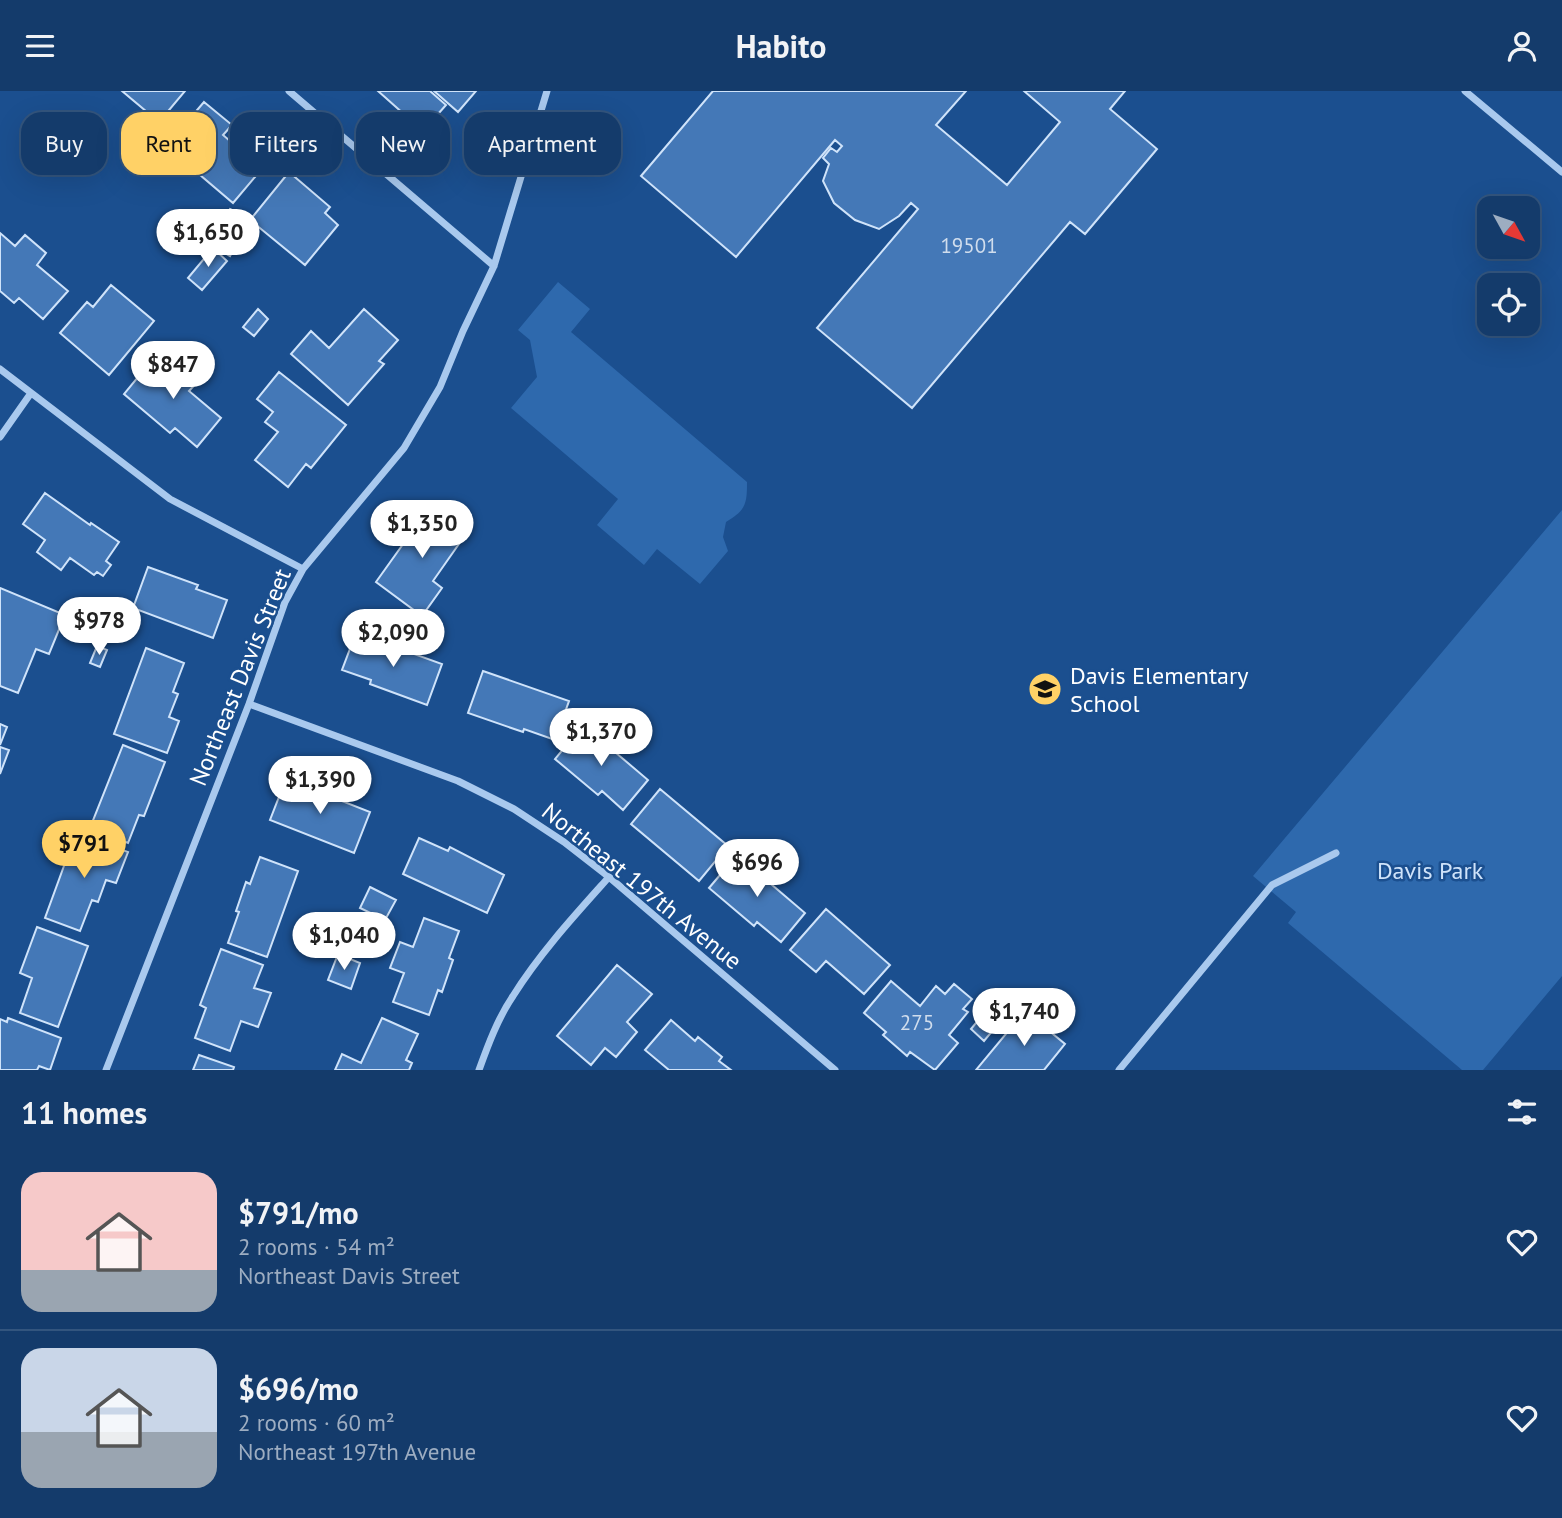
<!DOCTYPE html>
<html lang="en">
<head>
<meta charset="utf-8">
<style>
  :root { --surface:#143b6b; --page:#214673; --text:#f1f3f6; --muted:#9dadc1; --line:#33557e; --accent:#ffd166 }
  body { margin:0; font-family:"PT Sans",sans-serif; background:var(--page); color:var(--text); height:100vh; display:flex; flex-direction:column; font-size:26px; white-space:nowrap }
  * { box-sizing:border-box; margin:0 }
  p { font-size:23px; color:var(--muted) }
  .icon { flex:none; width:38px; height:38px; fill:none; stroke:currentColor; stroke-width:2; stroke-linecap:round; stroke-linejoin:round }
  .map { position:relative; height:979px; overflow:hidden }
  .details { display:flex; flex-direction:column; background:var(--surface); flex:1 }
  .details>* { flex:none }
  .hud { position:absolute; left:21px; top:21px; width:700px; height:63px; display:flex; gap:14px }
  .needle { width:46px; rotate:130deg }
  .controls { position:absolute; left:1477px; top:105px; display:grid; gap:14px }
  .controls a { display:grid; place-items:center; width:63px; height:63px; border-radius:14px; background:var(--surface); box-shadow:0 7px 28px #0002,0 0 0 2px var(--line); font-size:35px }
  .price { position:absolute; translate:-50% -60px; padding:0 16px; border-radius:24px; background:#fff; color:#222; font-size:23px; line-height:46px; filter:drop-shadow(0 2px 4px #0008) }
  .price::after { content:''; position:absolute; left:50%; top:42px; width:21px; height:16px; margin-left:-10px; background:inherit; clip-path:polygon(0 0,100% 0,50% 100%) }
  .price.active { background:var(--accent); color:#111 }
  ul { padding:0; list-style:none }
  li { display:flex; align-items:center; gap:21px; height:175px; padding:0 21px }
  li+li { border-top:2px solid var(--line) }
  li span { display:grid; place-items:center; flex:none; width:196px; height:140px; border-radius:21px; color:#555 }
  li>.icon { margin-inline-start:auto }
  span .icon { width:84px; height:84px; fill:#fffc; stroke-width:1 }
  li b { font-size:30px }
  h2 { display:flex; justify-content:space-between; align-items:center; height:84px; padding:0 21px; font-size:30px }
  .chip { padding:0 24px; border-radius:21px; background:var(--surface); box-shadow:0 7px 28px #0002,0 0 0 2px var(--line); font-size:24px; line-height:63px }
  .chip.active { background:var(--accent); color:#111 }
  header { display:flex; justify-content:space-between; align-items:center; height:91px; padding:0 21px; background:var(--surface); font-size:32px; font-weight:600 }
  .map>svg:first-child { display:block }
  .green { fill:#2e69ad }
  .building { fill:#4478b7; stroke:#cfe3fa; stroke-width:2 }
  .lines { fill:none; stroke-linecap:round; stroke-linejoin:round }
  .minor { stroke:#a9c9ee; stroke-width:7 }
  .labels { text-anchor:middle; dominant-baseline:central; stroke-width:5; stroke-linejoin:round; paint-order:stroke }
  .number-label { font-size:21px; fill:#d0dded }
  .poi-label { font-size:24px; fill:#fff; stroke:#1b4f8f; text-anchor:start }
  .street-label { font-size:24px; fill:#fff; stroke:#1b4f8f }
  .park-label { font-size:24px; fill:#cfe3fa; stroke:#1b4f8f }
</style>
</head>
<body>
<header><svg class="icon" aria-label="menu" viewBox="0 0 24 24"><path d="M4 6h16M4 12h16M4 18h16"/></svg>Habito<svg class="icon" aria-label="person" viewBox="0 0 24 24"><circle cx="12" cy="8" r="4"/><path d="M4 21q1-7 8-7t8 7"/></svg></header>
<div class="map">
<svg width="1562" height="979" viewBox="0 0 1562 979">
  <rect width="100%" height="100%" fill="#1b4f8f"/>
  <path class="green" d="M 558,191 L 590,218 L 571,241 L 747,391 C 747,413 746,419 726,431 L 723,446 L 728,460 L 700,493 L 657,458 L 644,474 L 597,434 L 618,408 L 511,317 L 537,286 L 530,249 L 518,239 Z
    M 1562,419 L 1562,885 L 1483,979 L 1462,979 L 1288,832 L 1296,821 L 1253,785 Z"/>
  <path class="building" d="M 122,0 L 185,0 L 159,31 Z
    M 378,0 L 430,0 L 446,14 L 423,40 Z
    M 434,0 L 476,0 L 458,21 Z
    M 713,0 L 966,0 L 936,34 L 1007,94 L 1060,31 L 1024,0 L 1125,0 L 1110,18 L 1157,58 L 1085,143 L 1070,131 L 912,317 L 817,237 L 918,118 L 911,112 L 899,125 L 879,138 L 855,129 L 834,112 L 823,90 L 829,73 L 823,67 L 831,57 L 837,61 L 842,55 L 835,49 L 736,166 L 641,85 Z
    M 204,11 L 232,34 L 223,44 L 238,57 L 236,60 L 260,80 L 233,112 L 187,73 L 177,84 L 156,67 Z
    M 289,81 L 330,116 L 325,122 L 338,134 L 305,174 L 250,129 Z
    M 230,118 L 250,129 L 230,165 L 211,154 Z
    M 0,142 L 15,155 L 25,144 L 46,162 L 37,174 L 68,200 L 43,228 L 19,207 L 14,212 L 0,200 Z
    M 213,157 L 227,170 L 202,199 L 188,187 Z
    M 111,194 L 154,230 L 109,284 L 60,242 L 87,211 L 93,216 Z
    M 258,218 L 268,228 L 254,245 L 243,236 Z
    M 364,218 L 398,249 L 379,270 L 384,273 L 348,314 L 291,263 L 311,240 L 329,257 Z
    M 152,269 L 166,281 L 175,270 L 199,289 L 189,300 L 221,327 L 197,356 L 175,337 L 170,342 L 124,303 Z
    M 279,281 L 346,334 L 311,377 L 306,373 L 288,396 L 255,369 L 278,341 L 265,331 L 273,321 L 257,308 Z
    M 45,402 L 90,434 L 91,432 L 119,451 L 106,470 L 111,474 L 103,485 L 97,481 L 94,484 L 70,467 L 61,479 L 37,461 L 45,449 L 23,433 Z
    M 431,414 L 468,440 L 433,490 L 442,497 L 422,525 L 376,491 Z
    M 148,476 L 198,494 L 196,498 L 227,509 L 213,547 L 133,517 Z
    M 0,497 L 65,524 L 49,563 L 36,558 L 18,602 L 0,595 Z
    M 356,542 L 442,573 L 427,614 L 370,593 L 371,589 L 342,579 Z
    M 97,555 L 107,559 L 100,576 L 90,572 Z
    M 146,557 L 184,572 L 173,601 L 178,603 L 169,626 L 179,630 L 167,662 L 114,643 Z
    M 483,580 L 569,610 L 555,649 L 524,638 L 523,641 L 468,622 Z
    M 0,633 L 7,636 L 0,654 Z
    M 583,634 L 648,689 L 623,719 L 602,700 L 598,704 L 555,668 Z
    M 123,654 L 165,671 L 144,725 L 139,724 L 128,752 L 90,737 Z
    M 0,656 L 9,659 L 0,683 Z
    M 286,688 L 370,721 L 354,762 L 270,729 Z
    M 660,698 L 728,755 L 699,790 L 631,733 Z
    M 76,742 L 128,761 L 116,792 L 106,789 L 98,811 L 92,809 L 80,840 L 45,827 Z
    M 419,747 L 448,760 L 450,756 L 504,784 L 487,822 L 403,783 Z
    M 737,764 L 805,822 L 781,851 L 757,831 L 754,835 L 709,797 Z
    M 260,766 L 298,780 L 267,866 L 228,852 L 239,821 L 236,820 L 246,791 L 250,793 Z
    M 370,796 L 396,809 L 385,829 L 360,817 Z
    M 826,818 L 890,874 L 864,903 L 826,870 L 816,881 L 790,859 Z
    M 424,827 L 459,840 L 449,867 L 453,869 L 442,901 L 438,899 L 429,924 L 393,911 L 404,882 L 390,877 L 400,851 L 413,856 Z
    M 37,836 L 88,855 L 58,936 L 20,922 L 32,887 L 20,882 Z
    M 221,858 L 263,874 L 254,897 L 271,902 L 258,936 L 241,930 L 230,960 L 195,947 L 206,917 L 200,914 Z
    M 338,863 L 360,872 L 351,898 L 328,889 Z
    M 617,874 L 652,903 L 627,931 L 637,941 L 616,966 L 605,957 L 591,974 L 557,945 Z
    M 891,890 L 920,915 L 936,895 L 945,903 L 954,893 L 972,908 L 963,918 L 968,921 L 949,944 L 958,952 L 935,979 L 910,961 L 907,965 L 883,944 L 886,941 L 864,922 Z
    M 1000,903 L 1013,915 L 984,950 L 971,938 Z
    M 1025,920 L 1065,953 L 1044,979 L 976,979 Z
    M 8,927 L 61,947 L 50,979 L 39,975 L 37,979 L 0,979 L 0,928 L 7,931 Z
    M 382,927 L 418,943 L 406,969 L 412,972 L 409,979 L 335,979 L 342,963 L 361,972 Z
    M 671,929 L 695,950 L 698,946 L 722,966 L 719,970 L 731,979 L 669,979 L 645,959 Z
    M 199,964 L 234,976 L 233,979 L 193,979 Z"/>
  <g class="lines">
    <path class="minor" d="M 289,0 L 494,175
      M 1465,0 L 1562,81
      M 0,278 L 170,408 L 303,478
      M 0,346 L 31,302
      M 249,613 L 458,690 L 514,718 L 564,751 L 609,786 L 835,979
      M 106,979 L 249,613 L 285,511 L 303,478 L 404,357 L 440,296 L 463,240 L 494,175 L 547,0
      M 479,979 C 488,954 498,927 513,905 C 540,862 575,824 609,786
      M 1119,979 L 1272,794 L 1336,762"/>
  </g>
  <defs>
    <symbol id="school-disc" viewBox="-11 -11 22 22"><circle r="9.5" fill="#ffd166" stroke="#1b4f8f"/><path d="M0-5L7-2L0 1L-7-2ZM-4 1L0 2.5L4 1V4Q0 6-4 4Z" fill="#111"/></symbol>
  </defs>
  <g fill-rule="evenodd">
    <use href="#school-disc" x="1026" y="579" width="38" height="38"/>
  </g>
  <g class="labels">
    <g class="number-label">
      <text x="969" y="154">19501</text>
      <text x="917" y="931">275</text>
    </g>
    <g class="poi-label">
      <text x="1070" y="584">Davis Elementary<tspan x="1070" dy="28">School</tspan></text>
    </g>
    <g class="street-label">
      <text transform="translate(240 586) rotate(-68)">Northeast Davis Street</text>
      <text transform="translate(642 795) rotate(39)">Northeast 197th Avenue</text>
    </g>
    <g class="park-label">
      <text x="1430" y="779">Davis Park</text>
    </g>
  </g>
</svg>
<div class="controls">
<a><svg class="needle" viewBox="-14 -14 28 28"><path d="M0-13l5 13h-10z" fill="#e53935"/><path d="M0 13l5-13h-10z" fill="#9dadc1"/></svg></a>
<a><svg class="icon" aria-label="locate" viewBox="0 0 24 24"><circle cx="12" cy="12" r="6"/><path d="M12 2v4M12 18v4M2 12h4M18 12h4"/></svg></a>
</div>
<b class="price" style="left:208px;top:178px">$1,650</b>
<b class="price" style="left:173px;top:310px">$847</b>
<b class="price" style="left:422px;top:469px">$1,350</b>
<b class="price" style="left:99px;top:566px">$978</b>
<b class="price" style="left:393px;top:578px">$2,090</b>
<b class="price" style="left:601px;top:677px">$1,370</b>
<b class="price" style="left:320px;top:725px">$1,390</b>
<b class="price active" style="left:84px;top:789px">$791</b>
<b class="price" style="left:757px;top:808px">$696</b>
<b class="price" style="left:344px;top:881px">$1,040</b>
<b class="price" style="left:1024px;top:957px">$1,740</b>
<div class="hud">
<a class="chip">Buy</a>
<a class="chip active">Rent</a>
<a class="chip">Filters</a>
<a class="chip">New</a>
<a class="chip">Apartment</a>
</div>
</div>
<section class="details">
<h2>11 homes<svg class="icon" aria-label="filters" viewBox="0 0 24 24"><path d="M4 7h16M4 17h16"/><circle cx="9" cy="7" r="2"/><circle cx="15" cy="17" r="2"/></svg></h2>
<ul>
<li><span style="background:linear-gradient(#f6c9c9 70%,#9aa5b1 0)"><svg class="icon" aria-label="home" viewBox="0 0 24 24"><path d="M3 11l9-7 9 7M6 9v11h12V9"/></svg></span><div><b>$791/mo</b><p>2 rooms · 54 m²</p><p>Northeast Davis Street</p></div><svg class="icon" aria-label="heart" viewBox="0 0 24 24"><path d="M12 20l-8-8c-3-5 5-10 8-4 3-6 11-1 8 4z"/></svg></li>
<li><span style="background:linear-gradient(#c9d6e8 60%,#9aa5b1 0)"><svg class="icon" aria-label="home" viewBox="0 0 24 24"><path d="M3 11l9-7 9 7M6 9v11h12V9"/></svg></span><div><b>$696/mo</b><p>2 rooms · 60 m²</p><p>Northeast 197th Avenue</p></div><svg class="icon" aria-label="heart" viewBox="0 0 24 24"><path d="M12 20l-8-8c-3-5 5-10 8-4 3-6 11-1 8 4z"/></svg></li>
</ul>
</section>
</body>
</html>
